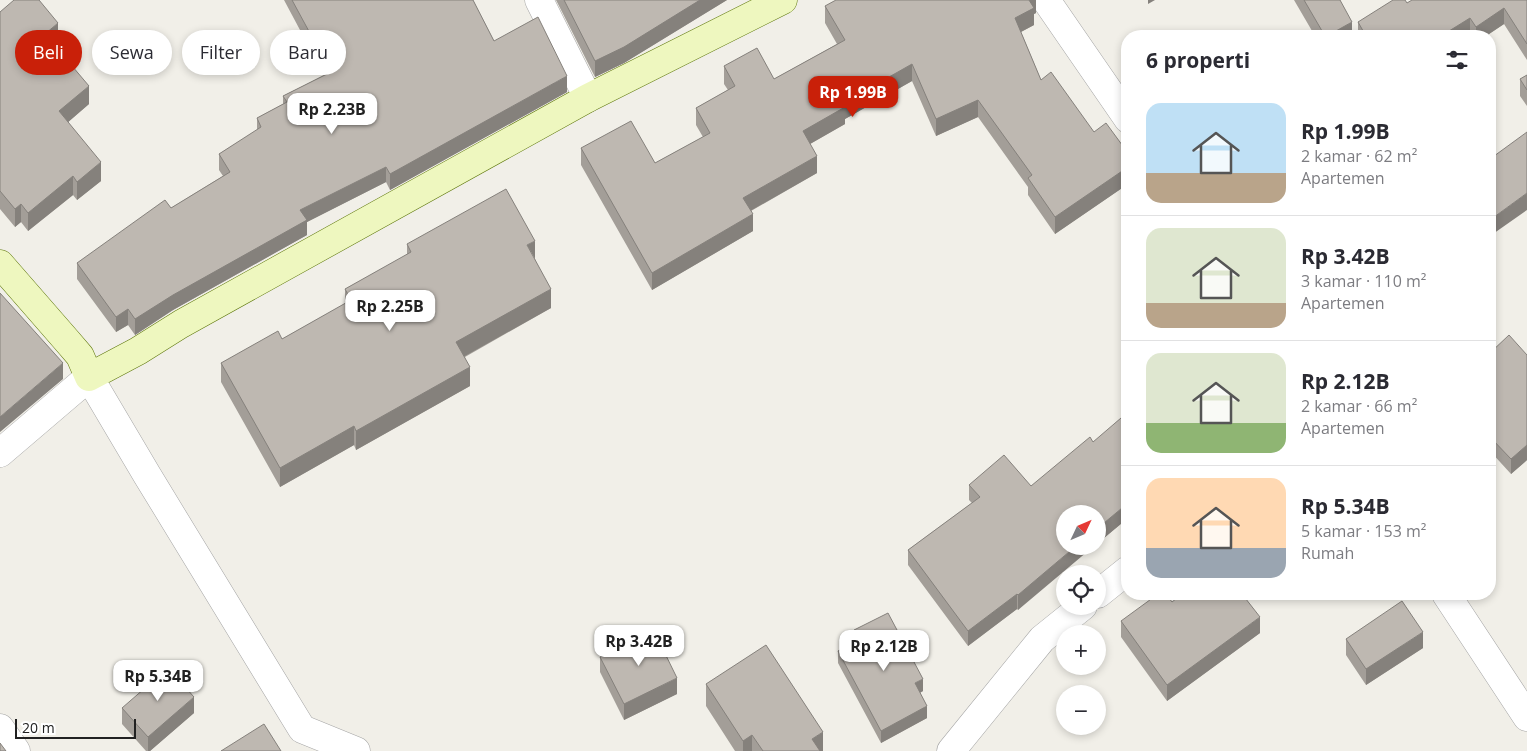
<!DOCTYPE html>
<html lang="id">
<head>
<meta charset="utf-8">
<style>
  :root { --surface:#fff; --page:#f2f2f3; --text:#2b2b33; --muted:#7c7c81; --line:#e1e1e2; --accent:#c92009 }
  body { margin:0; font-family:"Open Sans",sans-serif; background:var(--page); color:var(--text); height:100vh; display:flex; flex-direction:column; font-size:19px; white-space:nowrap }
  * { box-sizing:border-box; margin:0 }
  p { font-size:16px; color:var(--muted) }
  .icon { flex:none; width:28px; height:28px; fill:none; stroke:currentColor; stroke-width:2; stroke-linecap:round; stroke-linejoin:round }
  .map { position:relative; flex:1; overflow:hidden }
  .details { position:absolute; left:1121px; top:30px; width:375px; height:570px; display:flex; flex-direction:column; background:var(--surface); border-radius:20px; box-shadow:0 2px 8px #0003 }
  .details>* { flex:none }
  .banner { position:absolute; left:15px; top:30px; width:475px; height:45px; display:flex; gap:10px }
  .needle { width:32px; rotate:46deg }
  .tools { position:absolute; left:1056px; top:505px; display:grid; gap:10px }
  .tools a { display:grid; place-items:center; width:50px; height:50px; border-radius:50%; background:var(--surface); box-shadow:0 2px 8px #0003; font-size:25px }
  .scale { position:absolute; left:15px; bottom:12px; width:121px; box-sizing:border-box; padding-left:5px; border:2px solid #212121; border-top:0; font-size:14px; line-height:18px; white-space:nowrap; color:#212121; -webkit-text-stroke:4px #fff; paint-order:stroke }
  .price { position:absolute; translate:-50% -42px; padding:0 11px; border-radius:10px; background:#fff; color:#222; font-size:16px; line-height:32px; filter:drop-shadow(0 1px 2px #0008) }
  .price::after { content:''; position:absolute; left:50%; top:30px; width:15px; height:11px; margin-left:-8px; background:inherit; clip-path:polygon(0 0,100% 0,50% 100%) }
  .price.active { background:var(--accent); color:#fff }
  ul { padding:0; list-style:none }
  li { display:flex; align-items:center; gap:15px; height:125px; padding:0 25px }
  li+li { border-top:1px solid var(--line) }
  li span { display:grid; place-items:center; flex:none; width:140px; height:100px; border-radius:15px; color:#555 }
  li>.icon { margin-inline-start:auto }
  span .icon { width:60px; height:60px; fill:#fffc; stroke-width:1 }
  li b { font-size:21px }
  h2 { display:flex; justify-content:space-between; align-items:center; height:60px; padding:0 25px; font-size:21px }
  .chip { padding:0 18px; border-radius:22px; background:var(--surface); box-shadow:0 2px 8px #0003; font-size:18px; line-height:45px }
  .chip.active { background:var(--accent); color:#fff }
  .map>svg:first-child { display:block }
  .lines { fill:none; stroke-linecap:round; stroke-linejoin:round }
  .street-casing { stroke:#a5a5a5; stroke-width:29 }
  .secondary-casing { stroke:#5d760a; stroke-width:29 }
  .street { stroke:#fff; stroke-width:28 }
  .secondary { stroke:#eef7bf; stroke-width:28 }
  .wall { fill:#a39e98 }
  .shaded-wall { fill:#85817c }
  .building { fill:#beb8b1; stroke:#85817c }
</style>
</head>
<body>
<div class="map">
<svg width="1527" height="751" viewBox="0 0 1527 751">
  <rect width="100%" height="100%" fill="#f1efe8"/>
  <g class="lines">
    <defs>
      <path id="street" d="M 539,0 L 588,98
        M 1046,0 L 1128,119
        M 0,453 L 89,377 L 147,475 L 302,729 L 356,751
        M 1098,594 L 1128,570
        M 1446,594 L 1527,717
        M 0,728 L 16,751
        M 951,751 L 1042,639 L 1083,606"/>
      <path id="secondary" d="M 0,264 L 68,342 L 80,356 L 89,377 L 138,351 L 181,324 L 588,98 L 783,0"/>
    </defs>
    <use href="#street" class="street-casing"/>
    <use href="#secondary" class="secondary-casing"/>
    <use href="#street" class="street"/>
    <use href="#secondary" class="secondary"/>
  </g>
  <path class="wall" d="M 284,0 L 473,0 L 494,41 L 567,92 L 390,190 L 386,182 L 307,222 L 307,235 L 173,310 L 135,335 L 128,325 L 116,332 L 77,279 L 77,263 L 171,208 L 223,176 L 219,170 L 219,154 L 257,130 L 257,118 L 283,104 L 283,96 L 324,75 Z
    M 556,0 L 727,0 L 624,63 L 595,77 Z
    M 1036,0 L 1036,13 L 1034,14 L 1034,25 L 1021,32 L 1041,80 L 1094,132 L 1128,153 L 1128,184 L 1055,234 L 1028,195 L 1028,187 L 978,117 L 936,136 L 912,81 L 845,119 L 845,124 L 810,144 L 817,173 L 751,211 L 753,231 L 652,290 L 581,165 L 581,148 L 655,163 L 703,137 L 696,125 L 696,108 L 728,90 L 724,84 L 724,66 L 774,79 L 837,44 L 825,23 L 825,6 Z
    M 1294,0 L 1340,0 L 1352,36 L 1315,36 Z
    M 1527,0 L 1527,60 L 1504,24 L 1486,36 L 1471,36 L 1470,35 L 1467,36 L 1358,36 L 1358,22 L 1407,3 Z
    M 0,12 L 58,42 L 54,45 L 89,104 L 68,122 L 101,181 L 77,200 L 73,195 L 28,231 L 21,222 L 15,227 L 0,209 Z
    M 1527,75 L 1527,106 L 1520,96 L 1520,79 Z
    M 407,244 L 535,259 L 551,308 L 465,357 L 470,386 L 356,450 L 354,445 L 280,487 L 221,382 L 221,363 L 282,339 L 345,304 L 345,289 L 407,255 Z
    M 1490,353 L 1527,355 L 1527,460 L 1511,474 L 1490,451 Z
    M 969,485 L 1031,486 L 1128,518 L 1098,543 L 1098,514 L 1018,610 L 1017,609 L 968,646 L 908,565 L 908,550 L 972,503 L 969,500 Z
    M 1172,602 L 1260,633 L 1167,701 L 1121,637 L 1121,621 Z
    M 854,630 L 923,691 L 920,693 L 927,718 L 881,743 L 838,663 L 838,651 L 854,642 Z
    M 1346,639 L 1423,648 L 1366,685 L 1346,655 Z
    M 600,657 L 677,694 L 624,720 L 600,672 Z
    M 706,684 L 823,751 L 735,751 L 706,706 Z
    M 122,708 L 194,713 L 150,751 L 146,751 L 122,724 Z"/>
  <path class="shaded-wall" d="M 700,0 L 727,0 L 624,63 L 595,77 L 595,61 Z
    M 1029,0 L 1036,0 L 1036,13 L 1034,14 L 1034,25 L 1015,35 L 1015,18 Z
    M 1148,0 L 1155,0 L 1148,4 Z
    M 1504,8 L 1504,24 L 1486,36 L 1476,36 L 1476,27 Z
    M 1470,18 L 1470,35 L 1467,36 L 1441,36 Z
    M 1352,22 L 1352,36 L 1327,36 Z
    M 58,23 L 58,42 L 45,52 L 45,34 Z
    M 912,64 L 912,81 L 845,119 L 845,124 L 803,148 L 803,131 L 843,103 Z
    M 567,76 L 567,92 L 390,190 L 390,174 Z
    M 89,86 L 89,104 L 59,130 L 59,111 Z
    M 978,100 L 978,117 L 936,136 L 936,119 Z
    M 817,156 L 817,173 L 743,215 L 743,198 Z
    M 101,162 L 101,181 L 77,200 L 77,182 Z
    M 386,167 L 386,182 L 307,222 L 307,235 L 173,310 L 135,335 L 135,319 L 300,210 Z
    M 1128,167 L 1128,184 L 1055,234 L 1055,217 Z
    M 73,176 L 73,195 L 28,231 L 28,213 Z
    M 1527,193 L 1527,210 L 1490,236 L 1490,220 Z
    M 21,204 L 21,222 L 15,227 L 15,209 Z
    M 753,214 L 753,231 L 652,290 L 652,273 Z
    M 535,241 L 535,259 L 527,245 Z
    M 551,289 L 551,308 L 456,361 L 456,342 Z
    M 128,309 L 128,325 L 116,332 L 116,317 Z
    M 63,363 L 63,379 L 0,432 L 0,417 Z
    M 470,367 L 470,386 L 356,450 L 356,431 Z
    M 354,426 L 354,445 L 280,487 L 280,468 Z
    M 1527,445 L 1527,460 L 1511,474 L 1511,459 Z
    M 1128,503 L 1128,518 L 1098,543 L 1098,528 Z
    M 1076,546 L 1094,546 L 1018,610 L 1018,595 Z
    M 1017,594 L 1017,609 L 968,646 L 968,631 Z
    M 1260,617 L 1260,633 L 1167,701 L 1167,685 Z
    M 1423,632 L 1423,648 L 1366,685 L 1366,669 Z
    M 677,678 L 677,694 L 624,720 L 624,704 Z
    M 923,679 L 923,691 L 915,695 L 915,683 Z
    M 194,697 L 194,713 L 150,751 L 148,751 L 148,737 Z
    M 927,706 L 927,718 L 881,743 L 881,731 Z
    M 823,732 L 823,751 L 812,751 L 812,739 Z
    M 752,735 L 752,751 L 743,751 L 743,741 Z"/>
  <path class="building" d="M 14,0 L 39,0 L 58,23 L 45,34 L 89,86 L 59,111 L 101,162 L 77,182 L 73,176 L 28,213 L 21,204 L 15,209 L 0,191 L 0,12 Z
    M 292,0 L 473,0 L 494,41 L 538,17 L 567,76 L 390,174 L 386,167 L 300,210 L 307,220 L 173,295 L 135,319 L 128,309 L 116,317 L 77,263 L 165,200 L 171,208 L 230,172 L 219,154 L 261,127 L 257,118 L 287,102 L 283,96 L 331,72 Z
    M 564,0 L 700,0 L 624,47 L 595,61 Z
    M 836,0 L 1029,0 L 1034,8 L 1015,18 L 1041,80 L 1051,72 L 1094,132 L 1106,123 L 1128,153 L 1128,167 L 1055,217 L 1028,178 L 1032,175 L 978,100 L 936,119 L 912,64 L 843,103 L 845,107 L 803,131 L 817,156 L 743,198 L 753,214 L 652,273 L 581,148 L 631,121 L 655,163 L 710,133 L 696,108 L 735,86 L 724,66 L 757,48 L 774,79 L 845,40 L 825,6 Z
    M 1304,0 L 1340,0 L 1352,22 L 1327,36 L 1325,36 Z
    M 1393,0 L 1405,0 L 1407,3 L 1412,0 L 1527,0 L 1527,44 L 1504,8 L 1476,27 L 1470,18 L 1441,36 L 1366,36 L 1358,22 Z
    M 1527,75 L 1527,90 L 1520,79 Z
    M 1527,132 L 1527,193 L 1490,220 L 1490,159 Z
    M 506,189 L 535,241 L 527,245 L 551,289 L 456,342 L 470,367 L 356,431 L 354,426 L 280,468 L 221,363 L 278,331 L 282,339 L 351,300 L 345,289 L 411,252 L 407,244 Z
    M 0,293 L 63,363 L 0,417 Z
    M 1509,335 L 1527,355 L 1527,445 L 1511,459 L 1490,437 L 1490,353 Z
    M 1128,412 L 1128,503 L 1098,528 L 1098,514 L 1065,514 L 1065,546 L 1076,546 L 1018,595 L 1017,594 L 968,631 L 908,550 L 980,497 L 969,485 L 1004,455 L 1031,486 L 1090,437 L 1093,442 Z
    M 1158,594 L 1166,594 L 1172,602 L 1182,594 L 1242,594 L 1260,617 L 1167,685 L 1121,621 Z
    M 1402,601 L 1423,632 L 1366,669 L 1346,639 Z
    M 888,613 L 923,679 L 915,683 L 927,706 L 881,731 L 838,651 L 859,640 L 854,630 Z
    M 654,631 L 677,678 L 624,704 L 600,657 Z
    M 766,645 L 823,732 L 812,739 L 820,751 L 763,751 L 752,735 L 743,741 L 706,684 Z
    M 168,668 L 194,697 L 148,737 L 122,708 Z
    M 264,724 L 281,751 L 221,751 Z
    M 0,743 L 6,751 L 0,751 Z"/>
</svg>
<div class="tools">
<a><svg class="needle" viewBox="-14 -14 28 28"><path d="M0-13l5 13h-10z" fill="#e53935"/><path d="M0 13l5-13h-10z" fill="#7c7c81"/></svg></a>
<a><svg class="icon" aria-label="locate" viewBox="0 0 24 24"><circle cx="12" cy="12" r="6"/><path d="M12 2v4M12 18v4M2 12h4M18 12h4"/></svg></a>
<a>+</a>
<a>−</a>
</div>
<div class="scale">20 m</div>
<b class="price active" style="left:853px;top:118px">Rp 1.99B</b>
<b class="price" style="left:332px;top:135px">Rp 2.23B</b>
<b class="price" style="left:390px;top:332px">Rp 2.25B</b>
<b class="price" style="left:639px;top:667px">Rp 3.42B</b>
<b class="price" style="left:884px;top:672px">Rp 2.12B</b>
<b class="price" style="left:158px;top:702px">Rp 5.34B</b>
<div class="banner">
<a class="chip active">Beli</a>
<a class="chip">Sewa</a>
<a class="chip">Filter</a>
<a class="chip">Baru</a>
</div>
<section class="details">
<h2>6 properti<svg class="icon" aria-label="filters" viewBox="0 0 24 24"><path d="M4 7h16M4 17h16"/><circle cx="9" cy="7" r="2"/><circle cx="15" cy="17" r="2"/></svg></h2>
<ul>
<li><span style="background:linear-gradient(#bfe0f5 70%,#b9a48a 0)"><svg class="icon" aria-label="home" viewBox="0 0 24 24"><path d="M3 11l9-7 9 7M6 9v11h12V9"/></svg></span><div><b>Rp 1.99B</b><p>2 kamar · 62 m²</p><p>Apartemen</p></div></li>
<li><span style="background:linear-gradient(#dfe7d0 75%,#b9a48a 0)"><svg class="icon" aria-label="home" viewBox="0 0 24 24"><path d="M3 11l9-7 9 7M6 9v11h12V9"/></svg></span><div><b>Rp 3.42B</b><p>3 kamar · 110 m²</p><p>Apartemen</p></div></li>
<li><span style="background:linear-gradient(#dfe7d0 70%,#8fb573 0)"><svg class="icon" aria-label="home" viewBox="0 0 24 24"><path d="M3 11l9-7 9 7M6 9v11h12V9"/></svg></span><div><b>Rp 2.12B</b><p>2 kamar · 66 m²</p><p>Apartemen</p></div></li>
<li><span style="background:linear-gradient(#ffd9b3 70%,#9aa5b1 0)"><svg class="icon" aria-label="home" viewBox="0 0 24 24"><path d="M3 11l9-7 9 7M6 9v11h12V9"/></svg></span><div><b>Rp 5.34B</b><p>5 kamar · 153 m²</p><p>Rumah</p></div></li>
</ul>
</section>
</div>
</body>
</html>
